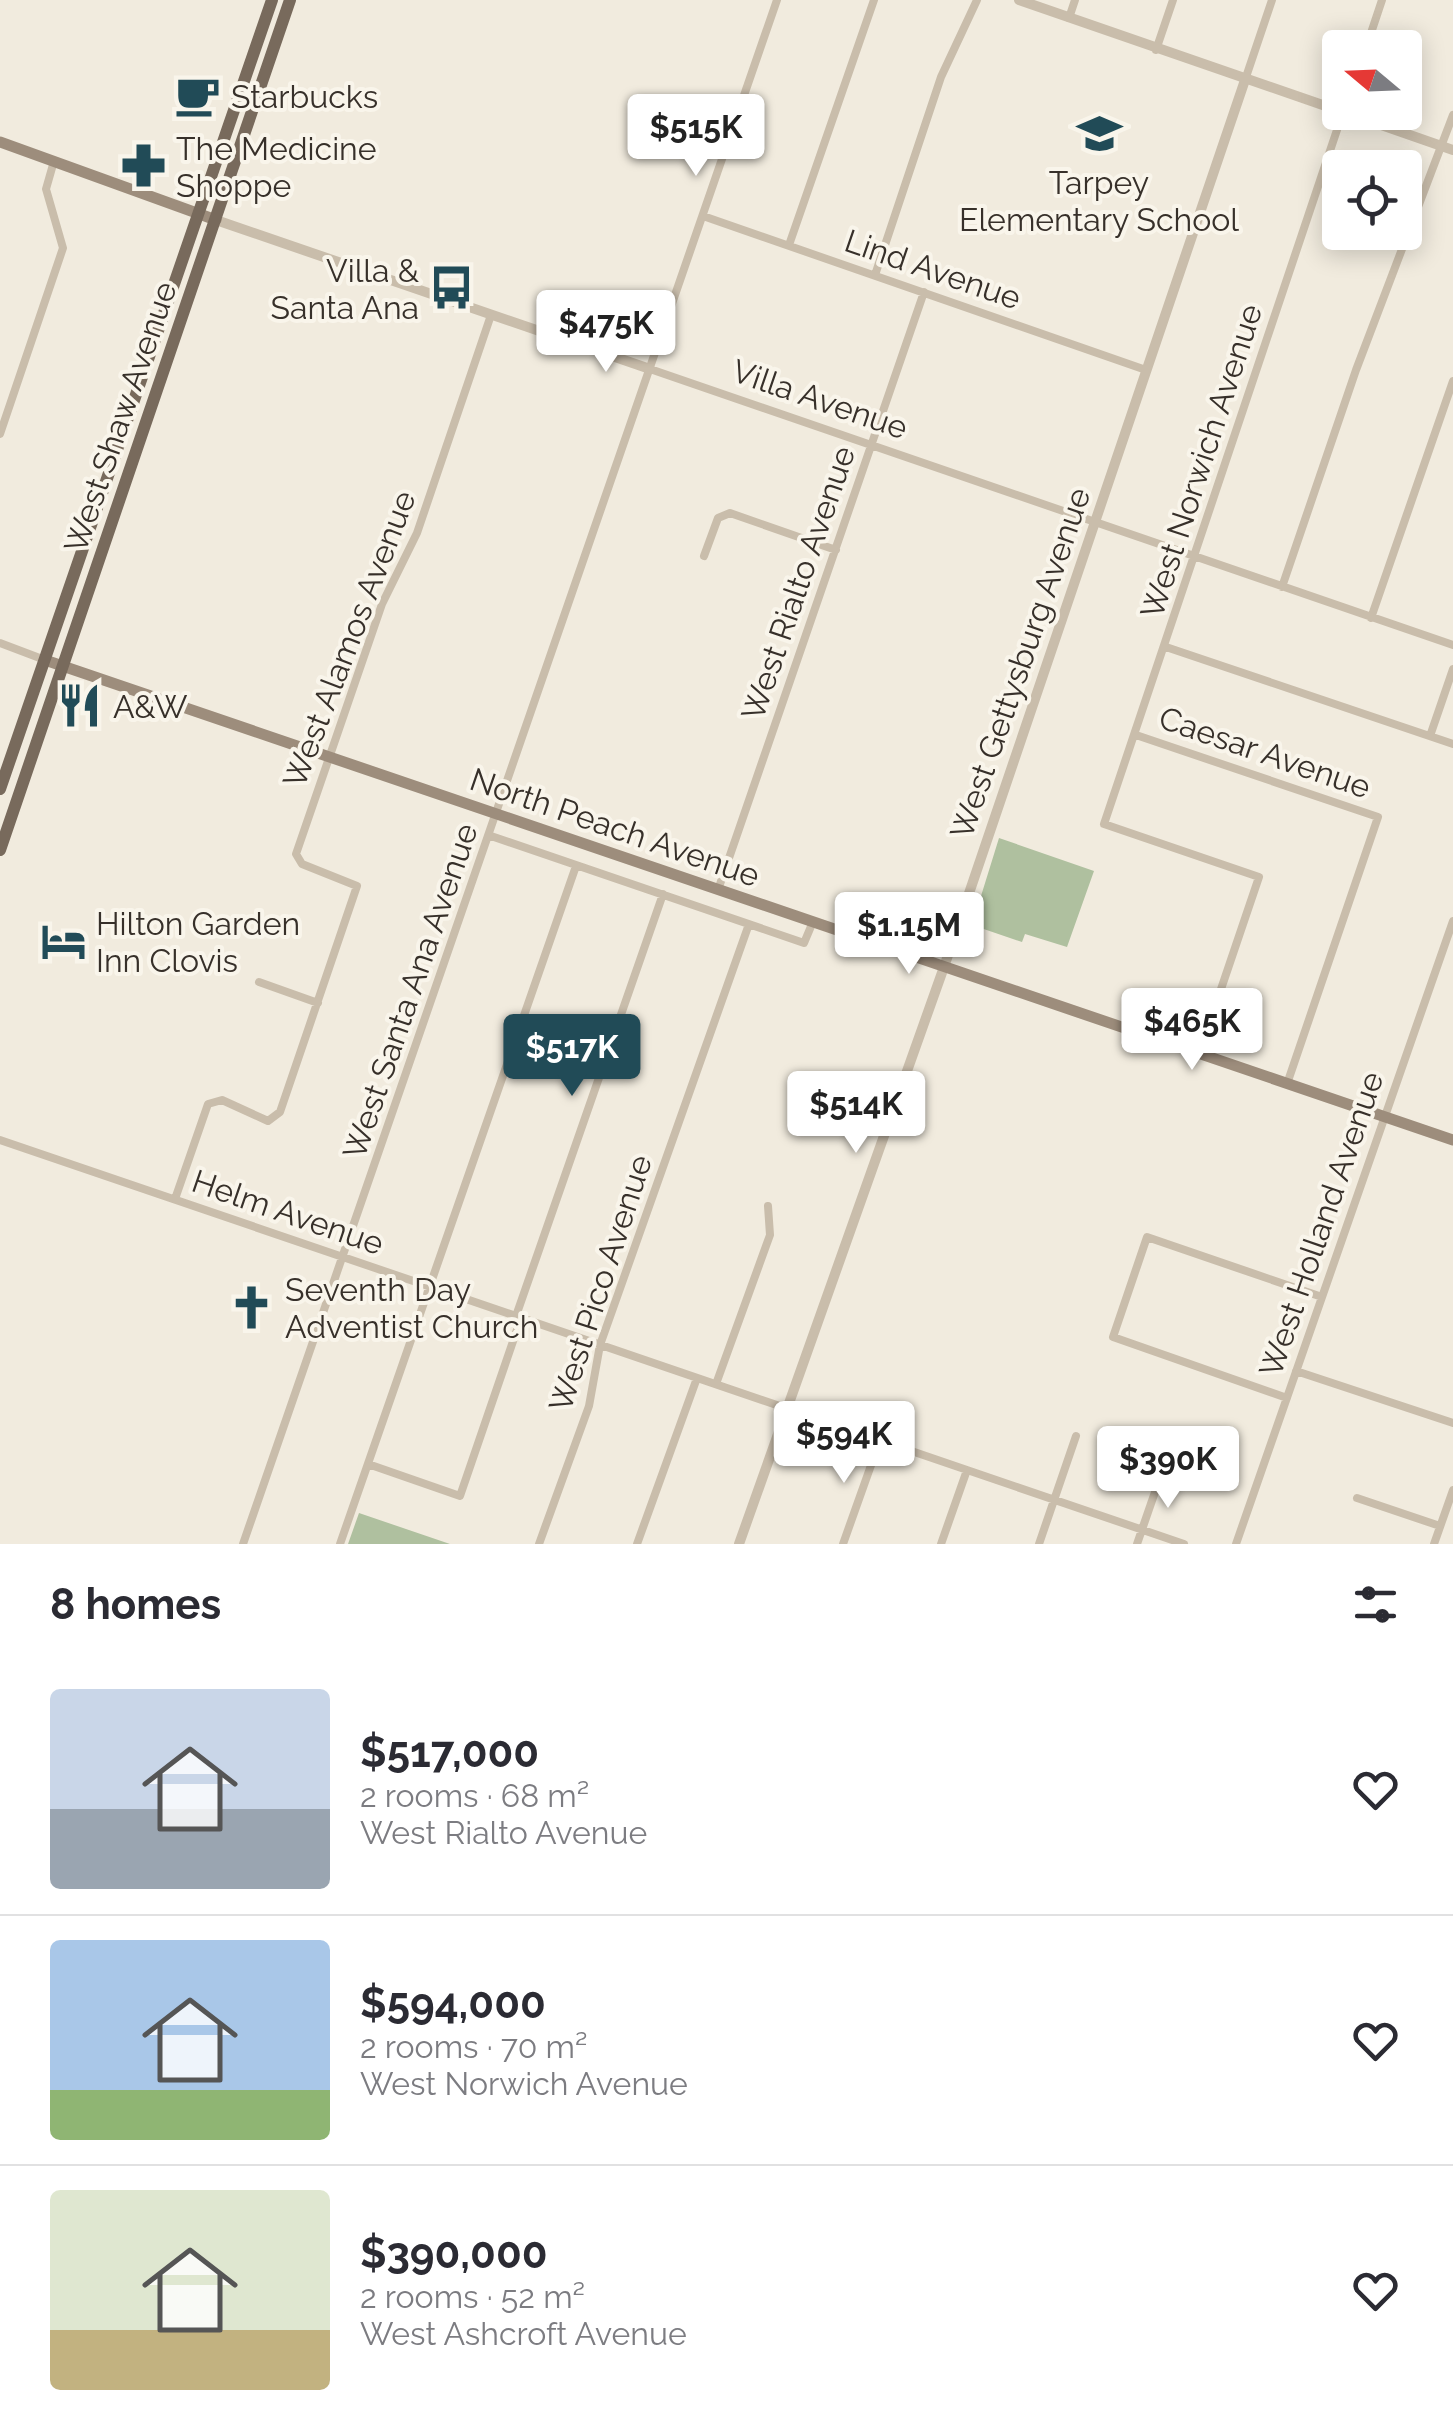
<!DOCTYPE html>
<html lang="en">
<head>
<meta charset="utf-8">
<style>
  :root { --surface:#fff; --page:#f2f2f3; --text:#2b2b33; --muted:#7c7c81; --line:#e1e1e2; --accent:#214b57 }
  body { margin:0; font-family:Raleway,sans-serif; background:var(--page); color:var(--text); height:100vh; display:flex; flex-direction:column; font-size:38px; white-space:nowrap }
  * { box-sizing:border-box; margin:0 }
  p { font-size:32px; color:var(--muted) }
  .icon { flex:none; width:55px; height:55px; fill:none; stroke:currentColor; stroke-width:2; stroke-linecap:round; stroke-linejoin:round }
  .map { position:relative; height:1544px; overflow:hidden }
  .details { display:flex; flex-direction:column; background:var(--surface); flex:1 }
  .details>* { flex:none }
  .needle { width:65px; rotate:289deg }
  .buttons { position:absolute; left:1322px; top:30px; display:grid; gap:20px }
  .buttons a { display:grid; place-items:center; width:100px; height:100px; border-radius:10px; background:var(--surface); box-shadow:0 5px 25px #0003; font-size:50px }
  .price { position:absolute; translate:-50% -85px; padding:0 22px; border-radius:10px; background:#fff; color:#222; font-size:32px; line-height:65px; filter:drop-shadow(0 2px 5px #0008) }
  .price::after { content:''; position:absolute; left:50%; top:60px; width:30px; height:22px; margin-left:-15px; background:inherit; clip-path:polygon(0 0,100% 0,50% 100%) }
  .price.current { background:var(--accent); color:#fff }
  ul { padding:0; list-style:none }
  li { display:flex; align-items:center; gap:30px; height:250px; padding:0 50px }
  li+li { border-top:2px solid var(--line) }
  li span { display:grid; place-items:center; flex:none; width:280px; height:200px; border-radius:10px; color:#555 }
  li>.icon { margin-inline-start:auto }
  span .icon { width:120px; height:120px; fill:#fffc; stroke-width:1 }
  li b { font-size:42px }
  h2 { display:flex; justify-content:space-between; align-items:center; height:120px; padding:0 50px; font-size:42px }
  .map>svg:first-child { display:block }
  .green { fill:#afc09f }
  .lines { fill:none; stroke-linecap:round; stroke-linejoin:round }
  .minor { stroke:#c9bdab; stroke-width:8 }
  .tertiary { stroke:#c9bdab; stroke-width:10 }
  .secondary { stroke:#9d8d7c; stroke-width:11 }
  .primary { stroke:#786a5c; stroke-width:12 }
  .labels { text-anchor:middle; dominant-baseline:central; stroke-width:8; stroke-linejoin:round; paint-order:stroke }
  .poi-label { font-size:32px; fill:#37302a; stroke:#f9f5eb; text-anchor:start }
  .street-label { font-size:32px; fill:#37302a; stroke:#f9f5eb }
</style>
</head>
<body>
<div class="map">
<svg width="1453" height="1544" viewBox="0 0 1453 1544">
  <rect width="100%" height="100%" fill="#f1ebde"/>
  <path class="green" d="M 999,838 L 1094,871 L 1067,947 L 1025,934 L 1022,942 L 972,925 Z
    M 359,1513 L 450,1544 L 348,1544 Z"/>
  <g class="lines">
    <path class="minor" d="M 1069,18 L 1075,0
      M 1366,48 L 1382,0
      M 1156,50 L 1173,0
      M 1245,80 L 1272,0
      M 703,216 L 1146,370
      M 789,245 L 874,0
      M 875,275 L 941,77 L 977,0
      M 650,369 L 1453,645
      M 0,434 L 63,248 L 46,189 L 54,161
      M 704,556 L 718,518 L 730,513 L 836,550
      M 1282,587 L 1356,370 L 1453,115
      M 1371,618 L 1453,381
      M 0,643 L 45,660
      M 1166,647 L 1453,744
      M 1136,735 L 1378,817 L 1287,1084
      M 1430,736 L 1453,669
      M 491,836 L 804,943 L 812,924
      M 718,890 L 924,292
      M 259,982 L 318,1003
      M 1199,1054 L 1259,877 L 1104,824 L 1343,112
      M 0,1140 L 1184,1544
      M 175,1199 L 208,1104 L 222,1100 L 268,1121 L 280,1112 L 357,886 L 302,864 L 296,854 L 382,604 L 417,533 L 491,315
      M 516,1316 L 663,894
      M 1296,1371 L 1453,1423
      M 716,1384 L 770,1235 L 768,1206
      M 1287,1398 L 1113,1337 L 1147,1237 L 1322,1297
      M 368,1464 L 460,1496 L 521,1318
      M 1357,1498 L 1440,1526
      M 243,1544 L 777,0
      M 340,1544 L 576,866
      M 539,1544 L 589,1406 L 600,1345 L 749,924
      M 637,1544 L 697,1378
      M 843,1544 L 880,1440
      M 941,1544 L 967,1470
      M 1039,1544 L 1076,1436
      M 1137,1544 L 1164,1466
      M 1236,1544 L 1453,921
      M 1434,1544 L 1453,1490"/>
    <path class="tertiary" d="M 1019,0 L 1340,111
      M 1344,112 L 1453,150
      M 216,220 L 650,369
      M 739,1544 L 944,967 L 1245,80"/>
    <path class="secondary" d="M 0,142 L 216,220
      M 45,660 L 1453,1140"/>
    <path class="primary" d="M 0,789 L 272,0
      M 0,850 L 290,0"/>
  </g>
  <defs>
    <symbol id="cafe-bare" viewBox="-9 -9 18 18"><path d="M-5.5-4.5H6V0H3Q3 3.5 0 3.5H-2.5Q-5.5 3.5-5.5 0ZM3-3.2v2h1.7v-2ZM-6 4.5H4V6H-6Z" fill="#214b57" stroke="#f9f5eb" stroke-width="2.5" paint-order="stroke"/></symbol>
    <symbol id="school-bare" viewBox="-9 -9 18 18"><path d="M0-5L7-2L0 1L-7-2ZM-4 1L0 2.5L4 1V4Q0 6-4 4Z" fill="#214b57" stroke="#f9f5eb" stroke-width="2.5" paint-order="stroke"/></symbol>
    <symbol id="pharmacy-bare" viewBox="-9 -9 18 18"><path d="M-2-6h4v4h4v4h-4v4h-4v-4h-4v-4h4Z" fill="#214b57" stroke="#f9f5eb" stroke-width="2.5" paint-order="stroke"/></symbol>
    <symbol id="bus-bare" viewBox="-9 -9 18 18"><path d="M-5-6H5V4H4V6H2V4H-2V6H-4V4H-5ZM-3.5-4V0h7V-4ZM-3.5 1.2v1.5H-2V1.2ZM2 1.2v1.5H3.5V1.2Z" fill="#214b57" stroke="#f9f5eb" stroke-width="2.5" paint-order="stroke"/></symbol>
    <symbol id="restaurant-bare" viewBox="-9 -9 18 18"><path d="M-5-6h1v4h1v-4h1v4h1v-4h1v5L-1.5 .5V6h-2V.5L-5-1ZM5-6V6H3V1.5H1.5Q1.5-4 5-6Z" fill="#214b57" stroke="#f9f5eb" stroke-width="2.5" paint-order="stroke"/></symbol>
    <symbol id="hotel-bare" viewBox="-9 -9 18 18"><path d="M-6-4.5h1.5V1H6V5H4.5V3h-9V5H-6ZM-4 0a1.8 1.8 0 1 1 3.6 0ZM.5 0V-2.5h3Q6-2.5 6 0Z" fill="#214b57" stroke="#f9f5eb" stroke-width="2.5" paint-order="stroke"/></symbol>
    <symbol id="church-bare" viewBox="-9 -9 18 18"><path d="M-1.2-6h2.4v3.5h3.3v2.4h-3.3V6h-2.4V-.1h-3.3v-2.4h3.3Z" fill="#214b57" stroke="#f9f5eb" stroke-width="2.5" paint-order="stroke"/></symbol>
  </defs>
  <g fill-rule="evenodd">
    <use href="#cafe-bare" x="166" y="64" width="63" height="63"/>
    <use href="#school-bare" x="1068" y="102" width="63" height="63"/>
    <use href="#pharmacy-bare" x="112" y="134" width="63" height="63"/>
    <use href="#bus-bare" x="420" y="256" width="63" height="63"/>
    <use href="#restaurant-bare" x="48" y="674" width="63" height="63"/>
    <use href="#hotel-bare" x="32" y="910" width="63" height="63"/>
    <use href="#church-bare" x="220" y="1276" width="63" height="63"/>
  </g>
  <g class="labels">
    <g class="poi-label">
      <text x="231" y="96">Starbucks</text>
      <text x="176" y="148">The Medicine<tspan x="176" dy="37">Shoppe</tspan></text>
      <text x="1099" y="182" text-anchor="middle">Tarpey<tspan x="1099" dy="37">Elementary School</tspan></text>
      <text x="419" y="270" text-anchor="end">Villa &amp;<tspan x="419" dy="37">Santa Ana</tspan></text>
      <text x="113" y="706">A&amp;W</text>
      <text x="96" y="923">Hilton Garden<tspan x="96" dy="37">Inn Clovis</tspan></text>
      <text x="285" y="1289">Seventh Day<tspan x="285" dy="37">Adventist Church</tspan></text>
    </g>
    <g class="street-label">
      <text transform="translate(933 269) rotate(19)">Lind Avenue</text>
      <text transform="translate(820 399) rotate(19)">Villa Avenue</text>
      <text transform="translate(120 417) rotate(-71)">West Shaw Avenue</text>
      <text transform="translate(1201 461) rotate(-72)">West Norwich Avenue</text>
      <text transform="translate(798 583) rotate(-71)">West Rialto Avenue</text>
      <text transform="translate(349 639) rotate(-69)">West Alamos Avenue</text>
      <text transform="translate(1020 663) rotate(-71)">West Gettysburg Avenue</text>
      <text transform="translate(1265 752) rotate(19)">Caesar Avenue</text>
      <text transform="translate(615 827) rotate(19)">North Peach Avenue</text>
      <text transform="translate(410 991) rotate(-71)">West Santa Ana Avenue</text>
      <text transform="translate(288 1212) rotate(19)">Helm Avenue</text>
      <text transform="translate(1321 1224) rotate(-71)">West Holland Avenue</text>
      <text transform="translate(600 1283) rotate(-72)">West Pico Avenue</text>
    </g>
  </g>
</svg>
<div class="buttons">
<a><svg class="needle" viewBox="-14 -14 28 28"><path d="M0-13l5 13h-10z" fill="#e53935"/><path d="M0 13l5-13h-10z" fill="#7c7c81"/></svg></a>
<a><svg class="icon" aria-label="locate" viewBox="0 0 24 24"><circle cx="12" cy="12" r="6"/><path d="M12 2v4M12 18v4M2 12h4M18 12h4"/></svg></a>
</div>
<b class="price" style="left:696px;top:179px">$515K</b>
<b class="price" style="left:606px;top:375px">$475K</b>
<b class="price" style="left:909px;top:977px">$1.15M</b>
<b class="price" style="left:1192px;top:1073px">$465K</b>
<b class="price current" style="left:572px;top:1099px">$517K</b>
<b class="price" style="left:856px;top:1156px">$514K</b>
<b class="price" style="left:844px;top:1486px">$594K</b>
<b class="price" style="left:1168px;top:1511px">$390K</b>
</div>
<section class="details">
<h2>8 homes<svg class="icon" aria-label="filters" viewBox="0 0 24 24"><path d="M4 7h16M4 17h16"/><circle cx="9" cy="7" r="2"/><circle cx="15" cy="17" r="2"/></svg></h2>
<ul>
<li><span style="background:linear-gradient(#c9d6e8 60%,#9aa5b1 0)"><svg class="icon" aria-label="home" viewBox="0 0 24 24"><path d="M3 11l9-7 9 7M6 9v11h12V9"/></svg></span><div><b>$517,000</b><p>2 rooms · 68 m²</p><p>West Rialto Avenue</p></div><svg class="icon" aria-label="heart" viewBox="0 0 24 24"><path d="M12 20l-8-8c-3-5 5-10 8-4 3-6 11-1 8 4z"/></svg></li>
<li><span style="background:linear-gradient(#a9c7e8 75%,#8fb573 0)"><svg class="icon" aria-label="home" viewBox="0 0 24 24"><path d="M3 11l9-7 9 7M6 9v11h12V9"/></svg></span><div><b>$594,000</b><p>2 rooms · 70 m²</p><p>West Norwich Avenue</p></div><svg class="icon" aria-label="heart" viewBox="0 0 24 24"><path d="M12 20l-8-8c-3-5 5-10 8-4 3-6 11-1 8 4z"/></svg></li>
<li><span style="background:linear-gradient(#dfe7d0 70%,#c2b280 0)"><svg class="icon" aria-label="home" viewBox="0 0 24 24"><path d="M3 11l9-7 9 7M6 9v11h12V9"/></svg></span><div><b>$390,000</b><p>2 rooms · 52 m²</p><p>West Ashcroft Avenue</p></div><svg class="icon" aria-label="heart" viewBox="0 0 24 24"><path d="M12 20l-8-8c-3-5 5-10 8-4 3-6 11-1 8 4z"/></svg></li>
</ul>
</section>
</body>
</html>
